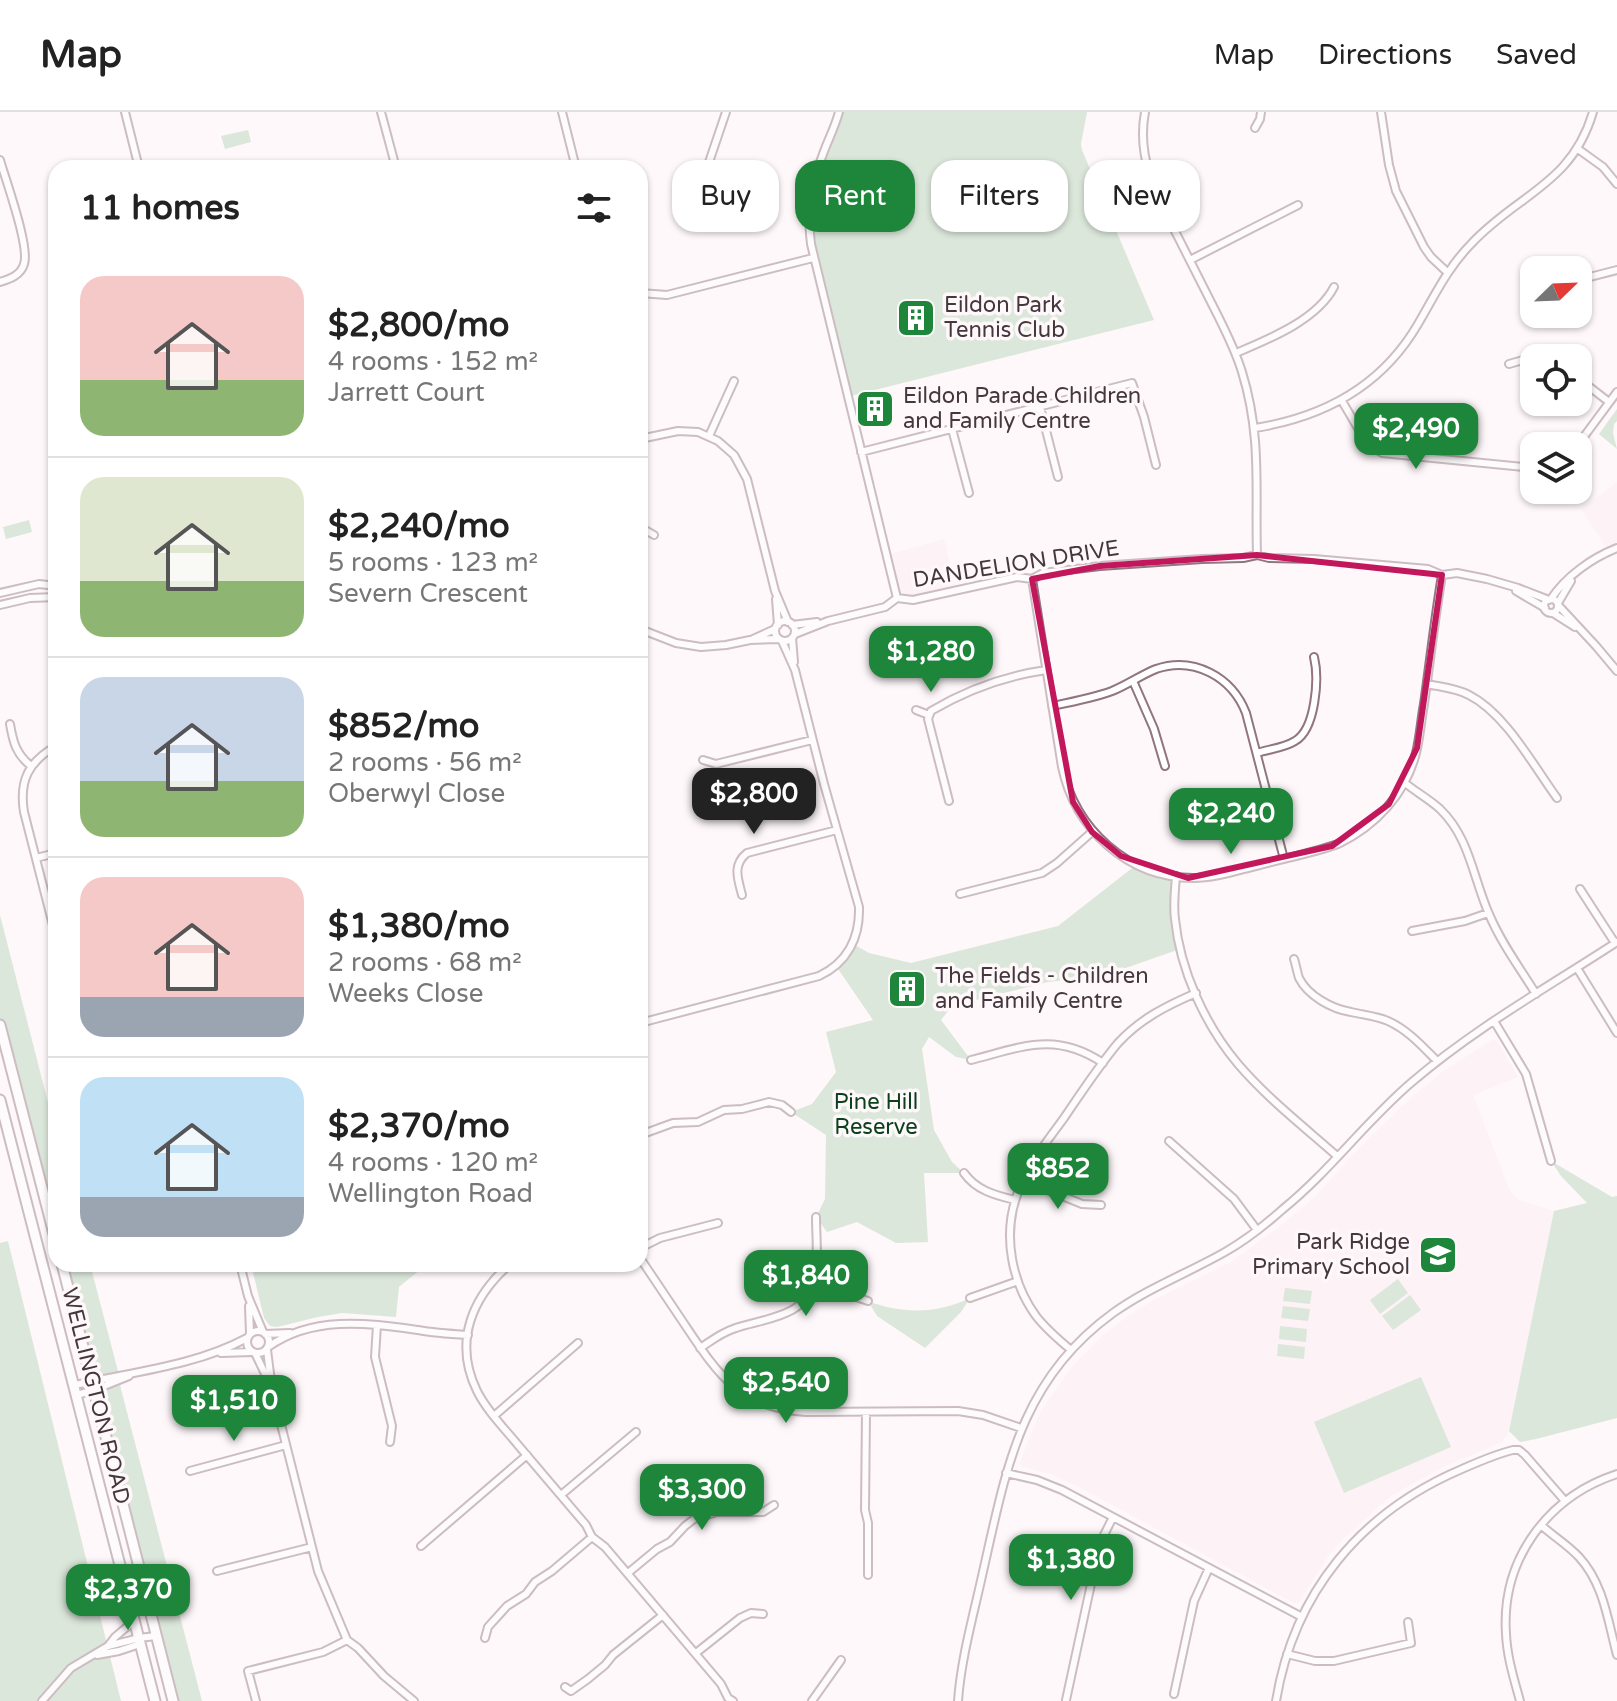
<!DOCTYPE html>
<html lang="en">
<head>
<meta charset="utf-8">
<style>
  :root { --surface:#fff; --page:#f2f2f2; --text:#222; --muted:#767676; --line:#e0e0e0; --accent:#1e863b }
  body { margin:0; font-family:"Varela Round",sans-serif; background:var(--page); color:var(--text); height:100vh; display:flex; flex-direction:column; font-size:30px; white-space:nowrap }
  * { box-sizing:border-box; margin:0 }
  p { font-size:26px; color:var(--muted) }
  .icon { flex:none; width:44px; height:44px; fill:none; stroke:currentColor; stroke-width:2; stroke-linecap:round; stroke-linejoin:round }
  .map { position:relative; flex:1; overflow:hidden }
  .drawer { position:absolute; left:48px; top:48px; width:600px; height:1112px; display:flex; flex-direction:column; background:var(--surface); border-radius:24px; box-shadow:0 2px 6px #0004 }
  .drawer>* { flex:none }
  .banner { position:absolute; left:672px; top:48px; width:760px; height:72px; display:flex; gap:16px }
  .needle { width:52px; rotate:67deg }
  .fabs { position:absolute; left:1520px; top:144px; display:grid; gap:16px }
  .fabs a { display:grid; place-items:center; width:72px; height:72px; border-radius:16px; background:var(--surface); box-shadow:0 2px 6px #0004; font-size:40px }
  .price { position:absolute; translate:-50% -68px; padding:0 18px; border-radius:16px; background:var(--accent); color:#fff; font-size:26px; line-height:52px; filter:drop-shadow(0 2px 4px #0008) }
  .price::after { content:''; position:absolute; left:50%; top:48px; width:24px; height:18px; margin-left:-12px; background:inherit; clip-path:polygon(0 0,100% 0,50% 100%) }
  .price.current { background:#222; color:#fff }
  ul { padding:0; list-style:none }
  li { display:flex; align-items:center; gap:24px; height:200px; padding:0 32px }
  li+li { border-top:2px solid var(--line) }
  li span { display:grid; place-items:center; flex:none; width:224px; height:160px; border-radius:24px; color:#555 }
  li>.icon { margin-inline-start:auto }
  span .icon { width:96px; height:96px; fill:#fffc; stroke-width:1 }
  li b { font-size:34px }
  h2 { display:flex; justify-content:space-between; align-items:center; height:96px; padding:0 32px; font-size:34px }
  .tag { padding:0 28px; border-radius:24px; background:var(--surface); box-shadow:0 2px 6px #0004; font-size:28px; line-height:72px }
  .tag.current { background:var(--accent); color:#fff }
  header { display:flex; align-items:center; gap:48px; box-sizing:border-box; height:112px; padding:0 40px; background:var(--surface); border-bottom:2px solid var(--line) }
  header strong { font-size:38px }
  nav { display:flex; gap:44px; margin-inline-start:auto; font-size:28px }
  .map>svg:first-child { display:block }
  .built { fill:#fcebf2 }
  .green { fill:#b3d2b6 }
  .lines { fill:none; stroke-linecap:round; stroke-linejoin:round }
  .minor-casing { stroke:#917580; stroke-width:10 }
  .primary-casing { stroke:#917580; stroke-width:13 }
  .minor { stroke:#fff; stroke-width:6 }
  .primary { stroke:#fff; stroke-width:9 }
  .marked { fill:none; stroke:#c2185b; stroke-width:6; stroke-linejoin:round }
  .labels { text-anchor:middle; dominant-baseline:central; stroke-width:7; stroke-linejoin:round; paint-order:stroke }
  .poi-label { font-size:22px; fill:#45383d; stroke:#fef8fa; text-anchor:start }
  .street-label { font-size:22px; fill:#45383d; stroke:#fef8fa }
  .park-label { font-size:22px; fill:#0b401a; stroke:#fef8fa }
</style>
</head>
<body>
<header>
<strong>Map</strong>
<nav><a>Map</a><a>Directions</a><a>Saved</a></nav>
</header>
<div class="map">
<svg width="1617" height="1589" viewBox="0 0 1617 1589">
  <rect width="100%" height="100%" fill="#fef8fa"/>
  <path class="built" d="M 1617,370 L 1617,436 L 1609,439 L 1581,397 Z
    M 944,427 L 956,477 L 913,488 L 897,486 L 887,443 Z
    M 1492,928 L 1497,929 L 1518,965 L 1473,983 L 1510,1079 L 1519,1088 L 1554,1099 L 1509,1319 L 1502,1330 L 1445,1354 L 1392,1383 L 1343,1427 L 1329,1443 L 1299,1490 L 1294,1491 L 1079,1375 L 1051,1362 L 1023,1355 L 1020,1351 L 1031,1321 L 1043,1296 L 1071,1256 L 1101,1225 L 1128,1204 L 1152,1189 L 1231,1150 L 1279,1115 L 1315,1085 L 1357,1038 L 1412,985 L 1442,960 Z"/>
  <path class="green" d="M 839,0 L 1087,0 L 1081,32 L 1082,38 L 1154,208 L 847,285 L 813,147 L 812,80 Z
    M 248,18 L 251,30 L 225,37 L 221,24 Z
    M 1617,297 L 1617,309 L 1614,312 L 1613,321 L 1617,337 L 1599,322 Z
    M 29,408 L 32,420 L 6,427 L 3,415 Z
    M 1136,753 L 1176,764 L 1174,801 L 1180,837 L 1103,864 L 1048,870 L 952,894 L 941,908 L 971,948 L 956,945 L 929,925 L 922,937 L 934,1018 L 952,1050 L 964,1061 L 924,1061 L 928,1130 L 896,1131 L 857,1110 L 827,1120 L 816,1105 L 825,1087 L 826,1023 L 791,1000 L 812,992 L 836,960 L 826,920 L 873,908 L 836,854 L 853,832 L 869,841 L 911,851 L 1058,814 Z
    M 0,803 L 56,1022 L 56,1130 L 0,911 Z
    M 1551,1049 L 1612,1085 L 1617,1084 L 1617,1306 L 1536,1327 L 1520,1330 L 1509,1319 L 1554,1099 L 1587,1091 L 1561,1064 Z
    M 8,1129 L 121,1589 L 0,1589 L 0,1131 Z
    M 62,1152 L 90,1152 L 119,1263 L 91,1269 Z
    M 251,1152 L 427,1152 L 399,1175 L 396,1205 L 342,1201 L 318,1205 L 277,1215 L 270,1214 L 264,1206 Z
    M 1398,1167 L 1408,1181 L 1380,1202 L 1370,1188 Z
    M 1285,1176 L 1312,1179 L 1310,1192 L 1283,1189 Z
    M 1410,1183 L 1421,1198 L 1393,1218 L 1382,1204 Z
    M 970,1186 L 961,1200 L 925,1236 L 877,1204 L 868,1189 C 901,1202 938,1202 970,1186 Z
    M 1283,1194 L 1310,1197 L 1308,1209 L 1281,1206 Z
    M 1280,1214 L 1307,1217 L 1306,1230 L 1279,1227 Z
    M 1278,1232 L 1305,1235 L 1304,1247 L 1277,1244 Z
    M 119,1265 L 121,1277 L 202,1589 L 173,1589 L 94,1278 Z
    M 1421,1265 L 1451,1335 L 1344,1381 L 1314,1310 Z"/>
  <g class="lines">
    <defs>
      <path id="minor" d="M 125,0 L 139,56
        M 381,0 L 396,56
        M 562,0 L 576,56
        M 839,0 C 835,15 828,28 823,42 C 811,71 807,101 811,132 L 897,486
        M 1145,0 C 1136,48 1158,86 1179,127 C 1192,153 1205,178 1218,204 C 1227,222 1236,240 1242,260 C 1262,325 1255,377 1257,443
        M 1381,0 L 1389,53 L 1396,79 L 1424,135 L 1431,145 L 1447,160
        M 1255,16 L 1260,7 L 1261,0
        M 1578,37 L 1603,55 L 1617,72
        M 0,48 C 6,69 30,135 24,152 C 21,163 10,167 0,170
        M 686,72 L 707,56 L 726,0
        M 1190,148 L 1298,93
        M 1578,168 L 1617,158
        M 640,181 L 667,183 L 813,146
        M 1236,241 C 1269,227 1317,208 1334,175
        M 1509,252 L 1530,246 L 1539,246
        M 1578,266 L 1609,290
        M 1342,289 L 1366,330 L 1382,341 L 1534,356
        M 1040,295 L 1058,365
        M 1255,316 C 1324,305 1382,274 1418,212 C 1435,183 1448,155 1472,131 C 1518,82 1572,72 1593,0
        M 952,317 L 969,381
        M 709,324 L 734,269
        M 640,327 L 678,319 L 698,320 L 718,329 L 734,343 L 747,367 L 775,479 L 788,510
        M 1577,334 L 1617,280
        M 861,340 L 1132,271 L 1144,305 L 1156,353
        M 640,415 L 654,423
        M 1032,467 L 1062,655 C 1075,717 1128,766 1193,766 C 1216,766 1238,758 1260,753 C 1286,746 1313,741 1338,732 C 1376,714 1406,681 1416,641 C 1420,625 1421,608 1424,592 C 1430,549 1435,505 1442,463
        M 1516,479 L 1545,496
        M 0,481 L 39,472 L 56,474
        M1544 494a7 7 0 1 1 14 0a7 7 0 1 1-14 0Z
        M 776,487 L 778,513
        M 1551,487 C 1566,464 1592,446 1617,436
        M 1558,491 L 1571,469
        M 0,493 L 30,486 L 56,485
        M 1558,493 L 1596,534 L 1617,559
        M 1553,501 L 1575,515
        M775 519a10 10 0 1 1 20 0a10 10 0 1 1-20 0Z
        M 792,513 L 817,510
        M 640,517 L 676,531 L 701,535 L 726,533 L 750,528 L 779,527
        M 795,522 L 828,509 L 885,495 L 897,486 L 913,488 L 1017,465 L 1032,467 L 1043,461 L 1100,454 L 1202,447 L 1243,446 L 1257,443 L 1269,446 L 1314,447 L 1428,457 L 1442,463 L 1457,461 L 1487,467 L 1518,476 L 1549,488
        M 792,526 L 794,550
        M 753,527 L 775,517
        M 1133,569 L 1154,617 L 1165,654
        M 1427,572 C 1441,575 1456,576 1469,583 C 1505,601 1533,653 1557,686
        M 1052,594 C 1072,590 1093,586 1112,579 C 1127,573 1141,563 1156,557 C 1194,544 1232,565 1246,601 L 1284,747
        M 916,598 L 929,603
        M 10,612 C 13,630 16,642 31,654
        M 56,634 C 28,650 19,669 24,700 L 56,825
        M 1257,641 C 1269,637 1284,636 1295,629 C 1316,617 1319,566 1314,545
        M 703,648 L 716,652 L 812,628
        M 1405,671 C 1416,680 1429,687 1440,697 C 1470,726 1473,766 1489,802 C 1501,831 1520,856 1536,882
        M 949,689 L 928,607 L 931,599 C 967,578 1005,564 1046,558
        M 36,746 L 56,741
        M 1176,764 C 1175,779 1173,793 1175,807 C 1180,858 1205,913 1238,952 C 1267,986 1303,1014 1337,1044
        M 1580,777 L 1615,831
        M 960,782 L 1042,761 L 1057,751 L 1092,720
        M 742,783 C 738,767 732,753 747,741 L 837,718
        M 640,793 L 643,792
        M 1412,819 L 1465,809 L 1488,801
        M 1294,847 C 1296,853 1297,860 1299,866 C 1308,884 1332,897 1351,900 C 1364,903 1376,904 1388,909 C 1408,918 1422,934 1437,949
        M 1577,856 L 1617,921
        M 1494,909 L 1526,962 L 1551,1049
        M 640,911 L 819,864 C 847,851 860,826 859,795 L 824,672 L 795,558 L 782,529
        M 971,948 C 1022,935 1055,919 1103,951
        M 640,1023 L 673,1011 L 698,1010 L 724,998 L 742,997 L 769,990 L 782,993 L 791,1000
        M 1169,1029 L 1234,1087 L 1257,1118
        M 964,1061 C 976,1078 994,1083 1015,1088
        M 1023,1068 L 1082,1092 L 1101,1093
        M 640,1136 L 660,1126 L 718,1111
        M 640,1146 C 655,1168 670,1191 685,1213 C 719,1264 740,1296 806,1300 L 958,1299 L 983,1303 L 1021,1316
        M 240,1152 L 248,1184 L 263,1220
        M 510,1152 C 472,1185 453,1230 477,1279 C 487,1299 504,1316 518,1333 C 540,1359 563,1386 586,1413 L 592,1425 L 605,1435 L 721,1572 L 728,1586 L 733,1589
        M 814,1171 L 868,1189
        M 970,1186 L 1018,1169
        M 249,1194 L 250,1222
        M 377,1213 L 375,1245 L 392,1314 L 390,1330
        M247 1230a11 11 0 1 1 22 0a11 11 0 1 1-22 0Z
        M 265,1222 L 290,1221
        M 268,1235 C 313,1203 367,1211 418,1218 C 434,1221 451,1222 468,1223
        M 700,1236 C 711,1229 721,1221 733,1217 C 762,1206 806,1207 814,1168 C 819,1148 816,1126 816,1105
        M 267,1238 L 272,1277 L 318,1459 L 347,1528 L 358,1536 L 384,1564 L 414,1589
        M 1071,1238 C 1059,1228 1046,1217 1036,1204 C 1012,1171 1003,1125 1016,1086 C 1025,1056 1046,1031 1064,1006 C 1081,981 1098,955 1118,931 C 1140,907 1166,894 1196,881
        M 221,1241 L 252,1240
        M 255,1241 L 267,1266
        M 75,1273 C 132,1260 195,1254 247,1226
        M 77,1283 L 94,1278 L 129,1264
        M 866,1300 L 865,1398 L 868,1411 L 868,1463
        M 494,1304 L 578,1231
        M 190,1359 L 286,1333
        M 1006,1361 L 1037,1368 L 1062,1378 L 1302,1505
        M 561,1383 L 636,1320
        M 1541,1413 C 1553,1424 1568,1433 1579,1445 C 1604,1472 1608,1510 1617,1543
        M 421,1434 L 527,1343
        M 217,1459 L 312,1435
        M 628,1461 L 657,1437 L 670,1430 L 685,1414 L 694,1407 L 717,1400 L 763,1400 L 774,1393
        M 485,1526 L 488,1515 L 507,1494 L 526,1482 L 535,1470 L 552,1459 L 592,1425
        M 108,1534 L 115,1525 L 135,1508
        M 696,1541 L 740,1506 L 751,1501 L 763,1502
        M 1287,1542 L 1315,1549 L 1334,1549 L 1411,1531 L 1408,1510
        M 97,1543 L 119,1539 L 140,1532
        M 565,1575 L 571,1579 L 588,1567 L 605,1553 L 613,1543 L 663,1503
        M 1174,1582 L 1194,1489 L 1209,1456
        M 1066,1588 L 1096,1449 L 1103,1425 L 1113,1405
        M 42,1589 L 71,1556 L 108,1534 L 139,1526 L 156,1524
        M 256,1589 L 248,1559 L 323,1540 L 347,1528
        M 812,1589 L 841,1548
        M 958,1589 C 961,1547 973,1505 982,1464 C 1006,1359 1019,1269 1113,1201 C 1148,1176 1188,1161 1225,1140 C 1246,1128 1265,1113 1283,1097 C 1330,1059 1366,1009 1412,970 C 1475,916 1548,875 1617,830
        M 1276,1589 C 1294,1480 1361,1400 1462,1357 C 1478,1350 1496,1342 1513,1338 L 1519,1338 L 1525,1343 L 1565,1389
        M 1520,1589 C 1514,1567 1507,1545 1506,1522 C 1501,1448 1547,1385 1617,1362"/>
      <path id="primary" d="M 0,913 L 56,1130
        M 0,988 L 155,1589
        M 62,1152 L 173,1589"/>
    </defs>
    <use href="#minor" class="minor-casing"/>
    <use href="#primary" class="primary-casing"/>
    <use href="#minor" class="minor"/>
    <use href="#primary" class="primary"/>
  </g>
  <path d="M0 0H1617V1589H0ZM 1257,443 L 1442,463 L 1417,636 L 1389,692 L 1332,734 L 1188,766 L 1121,744 L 1092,720 L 1073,690 L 1032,467 L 1100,454 Z" fill="#fef8fa" fill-opacity=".55" fill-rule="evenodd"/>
  <path class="marked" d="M 1257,443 L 1442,463 L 1417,636 L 1389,692 L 1332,734 L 1188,766 L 1121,744 L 1092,720 L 1073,690 L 1032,467 L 1100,454 Z"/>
  <defs>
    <symbol id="building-square" viewBox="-11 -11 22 22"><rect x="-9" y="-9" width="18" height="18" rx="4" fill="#1e863b" stroke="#fef8fa"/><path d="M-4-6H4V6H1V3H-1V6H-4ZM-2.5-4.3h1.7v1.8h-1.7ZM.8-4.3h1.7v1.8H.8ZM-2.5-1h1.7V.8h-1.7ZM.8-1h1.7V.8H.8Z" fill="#fff"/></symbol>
    <symbol id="school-square" viewBox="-11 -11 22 22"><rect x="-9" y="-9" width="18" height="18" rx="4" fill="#1e863b" stroke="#fef8fa"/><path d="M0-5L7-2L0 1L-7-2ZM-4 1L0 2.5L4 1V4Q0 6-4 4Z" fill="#fff"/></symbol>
  </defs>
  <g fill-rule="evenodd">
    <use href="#building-square" x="894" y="184" width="44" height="44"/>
    <use href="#building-square" x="853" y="275" width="44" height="44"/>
    <use href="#building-square" x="885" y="855" width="44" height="44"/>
    <use href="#school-square" x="1416" y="1121" width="44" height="44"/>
  </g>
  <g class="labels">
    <g class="poi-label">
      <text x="944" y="193">Eildon Park<tspan x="944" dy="25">Tennis Club</tspan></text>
      <text x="903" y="284">Eildon Parade Children<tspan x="903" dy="25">and Family Centre</tspan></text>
      <text x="935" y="864">The Fields - Children<tspan x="935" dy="25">and Family Centre</tspan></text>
      <text x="1410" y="1130" text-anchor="end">Park Ridge<tspan x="1410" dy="25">Primary School</tspan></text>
    </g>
    <g class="street-label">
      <text transform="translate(1016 452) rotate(-9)">DANDELION DRIVE</text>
      <text transform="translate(96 1284) rotate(76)">WELLINGTON ROAD</text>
    </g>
    <g class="park-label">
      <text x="876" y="990">Pine Hill<tspan x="876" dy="25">Reserve</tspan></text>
    </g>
  </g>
</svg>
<div class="fabs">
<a><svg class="needle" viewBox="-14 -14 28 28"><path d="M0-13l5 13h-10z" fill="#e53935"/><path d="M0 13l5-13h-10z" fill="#767676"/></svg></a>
<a><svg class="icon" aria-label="locate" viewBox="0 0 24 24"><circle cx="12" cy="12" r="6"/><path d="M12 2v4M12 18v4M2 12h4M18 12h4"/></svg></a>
<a><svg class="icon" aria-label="layers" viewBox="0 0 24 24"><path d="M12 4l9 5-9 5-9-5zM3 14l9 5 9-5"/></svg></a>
</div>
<b class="price" style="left:1416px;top:359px">$2,490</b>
<b class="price" style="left:931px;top:582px">$1,280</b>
<b class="price current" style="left:754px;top:724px">$2,800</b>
<b class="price" style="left:1231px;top:744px">$2,240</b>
<b class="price" style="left:1058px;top:1099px">$852</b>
<b class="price" style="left:806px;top:1206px">$1,840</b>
<b class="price" style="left:786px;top:1313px">$2,540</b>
<b class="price" style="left:234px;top:1331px">$1,510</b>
<b class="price" style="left:702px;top:1420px">$3,300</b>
<b class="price" style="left:1071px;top:1490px">$1,380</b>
<b class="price" style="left:128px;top:1520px">$2,370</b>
<div class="banner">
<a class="tag">Buy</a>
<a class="tag current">Rent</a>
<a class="tag">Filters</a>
<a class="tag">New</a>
</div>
<section class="drawer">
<h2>11 homes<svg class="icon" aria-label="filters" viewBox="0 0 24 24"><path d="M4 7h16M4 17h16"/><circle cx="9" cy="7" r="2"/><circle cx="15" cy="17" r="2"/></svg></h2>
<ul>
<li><span style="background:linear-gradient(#f6c9c9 65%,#8fb573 0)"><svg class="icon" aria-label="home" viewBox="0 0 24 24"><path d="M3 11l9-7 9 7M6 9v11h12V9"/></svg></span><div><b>$2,800/mo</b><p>4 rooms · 152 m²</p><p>Jarrett Court</p></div></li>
<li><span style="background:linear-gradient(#dfe7d0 65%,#8fb573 0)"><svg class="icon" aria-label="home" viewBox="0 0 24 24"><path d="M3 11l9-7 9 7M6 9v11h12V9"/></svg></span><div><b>$2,240/mo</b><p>5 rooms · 123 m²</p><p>Severn Crescent</p></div></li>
<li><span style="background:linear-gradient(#c9d6e8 65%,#8fb573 0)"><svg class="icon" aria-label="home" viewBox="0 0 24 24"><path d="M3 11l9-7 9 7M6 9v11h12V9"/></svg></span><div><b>$852/mo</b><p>2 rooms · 56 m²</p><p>Oberwyl Close</p></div></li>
<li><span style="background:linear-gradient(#f6c9c9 75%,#9aa5b1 0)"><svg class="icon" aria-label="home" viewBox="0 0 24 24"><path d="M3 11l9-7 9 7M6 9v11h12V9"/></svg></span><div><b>$1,380/mo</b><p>2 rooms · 68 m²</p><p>Weeks Close</p></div></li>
<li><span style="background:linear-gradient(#bfe0f5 75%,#9aa5b1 0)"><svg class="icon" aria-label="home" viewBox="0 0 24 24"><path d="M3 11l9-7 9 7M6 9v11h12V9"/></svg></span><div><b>$2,370/mo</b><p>4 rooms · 120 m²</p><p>Wellington Road</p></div></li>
</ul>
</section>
</div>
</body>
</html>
